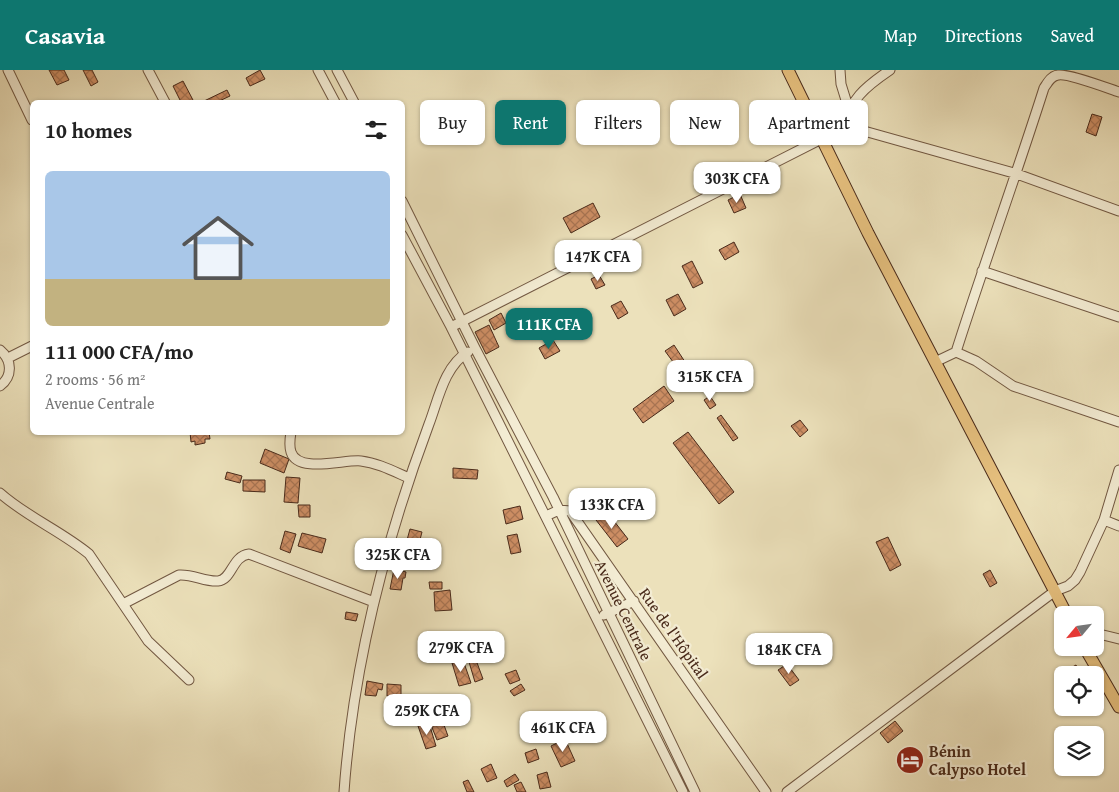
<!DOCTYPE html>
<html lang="en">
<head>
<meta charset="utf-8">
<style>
  :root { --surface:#fff; --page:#f6f6f6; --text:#222; --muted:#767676; --accent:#0f766e }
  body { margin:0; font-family:"Gentium Book Plus",serif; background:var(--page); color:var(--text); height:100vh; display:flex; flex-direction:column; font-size:19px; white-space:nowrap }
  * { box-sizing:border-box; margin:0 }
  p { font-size:16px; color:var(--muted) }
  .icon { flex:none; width:28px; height:28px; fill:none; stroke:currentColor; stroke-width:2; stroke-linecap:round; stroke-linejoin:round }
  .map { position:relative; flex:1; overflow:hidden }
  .panel { position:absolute; left:30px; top:30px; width:375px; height:335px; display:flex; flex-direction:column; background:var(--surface); border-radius:8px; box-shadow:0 1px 4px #0004 }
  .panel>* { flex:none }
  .banner { position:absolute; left:420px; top:30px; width:475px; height:45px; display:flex; gap:10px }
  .needle { width:32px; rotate:241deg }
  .controls { position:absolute; left:1054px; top:536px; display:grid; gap:10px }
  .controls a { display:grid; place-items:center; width:50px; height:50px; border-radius:8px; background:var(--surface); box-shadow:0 1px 4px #0004; font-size:25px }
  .price { position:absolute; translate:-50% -42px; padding:0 11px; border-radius:10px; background:#fff; color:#222; font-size:16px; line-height:32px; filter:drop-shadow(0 1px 2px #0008) }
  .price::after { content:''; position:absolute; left:50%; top:30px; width:15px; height:11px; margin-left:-8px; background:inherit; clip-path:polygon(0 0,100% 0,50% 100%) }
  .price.current { background:var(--accent); color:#fff }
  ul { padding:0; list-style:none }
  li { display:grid; align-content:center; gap:10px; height:265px; padding:0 15px }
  li span { display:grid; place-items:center; height:155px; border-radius:8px; color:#555 }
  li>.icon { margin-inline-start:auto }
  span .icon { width:90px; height:90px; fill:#fffc; stroke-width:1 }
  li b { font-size:21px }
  h2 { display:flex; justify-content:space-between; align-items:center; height:60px; padding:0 15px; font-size:21px }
  .pill { padding:0 18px; border-radius:8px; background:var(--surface); box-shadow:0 1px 4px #0004; font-size:18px; line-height:45px }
  .pill.current { background:var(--accent); color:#fff }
  header { display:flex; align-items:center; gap:30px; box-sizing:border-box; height:70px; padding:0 25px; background:var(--accent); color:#fff }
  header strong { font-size:24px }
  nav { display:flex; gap:28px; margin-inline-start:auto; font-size:18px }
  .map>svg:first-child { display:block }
  .building { fill:url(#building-cross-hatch); stroke:#492a1a }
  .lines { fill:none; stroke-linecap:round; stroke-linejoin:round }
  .minor-casing { stroke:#725842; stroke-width:11 }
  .major-casing { stroke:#492a1a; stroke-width:13 }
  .minor { stroke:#f3ecd3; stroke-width:9 }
  .major { stroke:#e6c07e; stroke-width:11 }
  .labels { text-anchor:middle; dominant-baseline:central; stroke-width:4.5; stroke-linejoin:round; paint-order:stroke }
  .street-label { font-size:16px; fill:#492a1a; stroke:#f3ecd3 }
  .poi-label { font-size:16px; font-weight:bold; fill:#492a1a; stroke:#f3ecd3; text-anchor:start }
</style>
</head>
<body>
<header>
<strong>Casavia</strong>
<nav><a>Map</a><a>Directions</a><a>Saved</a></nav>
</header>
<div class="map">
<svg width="1119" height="722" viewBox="0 0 1119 722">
  <defs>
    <pattern id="building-cross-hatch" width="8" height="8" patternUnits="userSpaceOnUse" patternTransform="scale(1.25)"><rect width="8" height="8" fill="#cd8e64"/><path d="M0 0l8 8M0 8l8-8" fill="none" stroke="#a87452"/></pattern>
  </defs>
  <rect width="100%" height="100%" fill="#ece1bb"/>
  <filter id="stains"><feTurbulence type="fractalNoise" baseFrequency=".004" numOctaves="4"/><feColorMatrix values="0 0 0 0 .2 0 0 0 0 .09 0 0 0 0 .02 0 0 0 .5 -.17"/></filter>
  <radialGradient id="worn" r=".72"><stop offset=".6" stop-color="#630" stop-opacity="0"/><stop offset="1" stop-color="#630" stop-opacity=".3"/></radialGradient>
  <path class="building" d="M 49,0 L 64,0 L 69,10 L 57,15 Z
    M 83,0 L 92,0 L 98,12 L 91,16 Z
    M 260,0 L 265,9 L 250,16 L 246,8 Z
    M 183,11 L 194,32 L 181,32 L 173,16 Z
    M 227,20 L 230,26 L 217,32 L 202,32 Z
    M 1092,44 L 1102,47 L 1096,66 L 1086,62 Z
    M 740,124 L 746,138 L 734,143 L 728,130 Z
    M 593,133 L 600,147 L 571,163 L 563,148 Z
    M 734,172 L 739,182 L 725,190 L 719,180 Z
    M 692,191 L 703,213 L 693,218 L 682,196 Z
    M 599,205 L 605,215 L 596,219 L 591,209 Z
    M 678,224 L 686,239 L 674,246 L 666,230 Z
    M 621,231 L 628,243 L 618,249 L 611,236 Z
    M 501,243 L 506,253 L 494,260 L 489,250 Z
    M 489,255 L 499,277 L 486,284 L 475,262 Z
    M 553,270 L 560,281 L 545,289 L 539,278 Z
    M 674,275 L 687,295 L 679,300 L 665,281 Z
    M 694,303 L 700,313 L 692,318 L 685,309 Z
    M 664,316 L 674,331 L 643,353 L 633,339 Z
    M 710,326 L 716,335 L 710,339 L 704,330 Z
    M 721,345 L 738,368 L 733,371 L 717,348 Z
    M 800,350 L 808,360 L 800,367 L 791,356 Z
    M 190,362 L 209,362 L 210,369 L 205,369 L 205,373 L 195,375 L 195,371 L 191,372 Z
    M 688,362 L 734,422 L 719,434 L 673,373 Z
    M 265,379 L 289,389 L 284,403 L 260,393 Z
    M 453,398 L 478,400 L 477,409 L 453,408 Z
    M 227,402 L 242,406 L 240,413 L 225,409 Z
    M 286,407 L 300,408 L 298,433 L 284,432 Z
    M 243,410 L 265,410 L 265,422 L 243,421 Z
    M 298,435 L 310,435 L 310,447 L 299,447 Z
    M 520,436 L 523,449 L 506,454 L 503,440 Z
    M 607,442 L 628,469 L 617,477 L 596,450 Z
    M 410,459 L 422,462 L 416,485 L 404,481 Z
    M 285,461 L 296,464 L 290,483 L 280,479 Z
    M 302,463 L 326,469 L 322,483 L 298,476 Z
    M 517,464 L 521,482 L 511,484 L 507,466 Z
    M 888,467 L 901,495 L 890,501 L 876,472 Z
    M 394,499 L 406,502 L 405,508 L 403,508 L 401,520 L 390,519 Z
    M 990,500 L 997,513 L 990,517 L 983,504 Z
    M 429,512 L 442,512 L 442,519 L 430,519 Z
    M 450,520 L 452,540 L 435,541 L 434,522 Z
    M 346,542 L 358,544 L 356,551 L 345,549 Z
    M 463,590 L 471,613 L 459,616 L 452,593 Z
    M 476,590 L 483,609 L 475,612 L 469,592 Z
    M 787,594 L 799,610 L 790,616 L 778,600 Z
    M 1076,595 L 1081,605 L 1070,605 L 1067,600 Z
    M 516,600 L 520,610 L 510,614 L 505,604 Z
    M 367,611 L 383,614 L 382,620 L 378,619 L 376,626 L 365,625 Z
    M 387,614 L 401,615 L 401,626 L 387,626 Z
    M 521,614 L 525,620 L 514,626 L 510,621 Z
    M 447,649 L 449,653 L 444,655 L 448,666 L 437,670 L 431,655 Z
    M 895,651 L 903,661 L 888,673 L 880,663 Z
    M 429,653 L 436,676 L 426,679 L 418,656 Z
    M 565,669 L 575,691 L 561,697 L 551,676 Z
    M 536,679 L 539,689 L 528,693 L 525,683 Z
    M 491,694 L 497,708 L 487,712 L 481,699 Z
    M 547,702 L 551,717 L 540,719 L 537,705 Z
    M 515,704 L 519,710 L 507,717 L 504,711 Z
    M 468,710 L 474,722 L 467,722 L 463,712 Z
    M 521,712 L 526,722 L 517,722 L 514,715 Z"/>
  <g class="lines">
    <defs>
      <path id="minor" d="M 8,0 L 32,50
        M 148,0 L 165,32
        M 318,0 L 335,32
        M 337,0 L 354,32
        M 840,0 L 841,14 L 849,40
        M 841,59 C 853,28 862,19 890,0
        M 402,131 L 475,278 L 553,427 L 695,722
        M 402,165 L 451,257 L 683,722
        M 982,201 L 1119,247
        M 451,257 L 841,59 L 864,61 L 1017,104 L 1119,141
        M 0,280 C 12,290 13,306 0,316
        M 956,282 C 984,194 1016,106 1044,18 C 1048,12 1051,6 1058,5 C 1068,3 1107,18 1119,22
        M 8,288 L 32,276
        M 935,292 L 956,282 L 976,291 L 1013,316 L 1119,352
        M 291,362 C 290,368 289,376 291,382 C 298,404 345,389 361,391 C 378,393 393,401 409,408
        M 0,423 C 27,447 61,461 89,484 L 148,571 L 189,610
        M 546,446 L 559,440 L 570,441 L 766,722
        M 1104,450 L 1119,456
        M 123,534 L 179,505 C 193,504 205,512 218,511 C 232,510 232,486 249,484 L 374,532
        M 604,545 L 634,531
        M 1095,563 L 1119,569
        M 344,722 C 353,596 385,472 429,354 C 438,331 444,296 468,282
        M 787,722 L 1055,521 L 1068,516 L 1075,510 L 1080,502 L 1104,450 L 1119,400"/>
      <path id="major" d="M 788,0 L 868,163 L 1067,545
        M 1085,578 L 1119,637"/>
    </defs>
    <use href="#minor" class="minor-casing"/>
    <use href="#major" class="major-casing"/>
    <use href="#minor" class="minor"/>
    <use href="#major" class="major"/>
  </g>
  <defs>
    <symbol id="hotel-disc" viewBox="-11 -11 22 22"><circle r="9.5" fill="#8f2418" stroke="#f3ecd3"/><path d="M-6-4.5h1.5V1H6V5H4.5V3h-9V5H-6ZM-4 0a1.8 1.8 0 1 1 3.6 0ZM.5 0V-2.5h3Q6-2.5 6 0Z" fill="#fff"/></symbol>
  </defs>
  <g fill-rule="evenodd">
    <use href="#hotel-disc" x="894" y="674" width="32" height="32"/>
  </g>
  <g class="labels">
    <g class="street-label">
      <text transform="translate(624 540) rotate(64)">Avenue Centrale</text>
      <text transform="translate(674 563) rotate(55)">Rue de l'Hôpital</text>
    </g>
    <g class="poi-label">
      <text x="929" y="681">Bénin<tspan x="929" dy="18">Calypso Hotel</tspan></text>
    </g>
  </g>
  <rect width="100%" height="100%" filter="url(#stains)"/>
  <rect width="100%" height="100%" fill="url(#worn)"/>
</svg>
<div class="controls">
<a><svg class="needle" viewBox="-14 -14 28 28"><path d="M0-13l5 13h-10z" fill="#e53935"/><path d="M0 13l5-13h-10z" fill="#767676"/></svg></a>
<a><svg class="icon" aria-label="locate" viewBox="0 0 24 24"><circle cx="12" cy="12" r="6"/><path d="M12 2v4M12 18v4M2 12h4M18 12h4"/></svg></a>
<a><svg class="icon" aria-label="layers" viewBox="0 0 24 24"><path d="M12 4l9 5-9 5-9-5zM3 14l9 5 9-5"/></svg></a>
</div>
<b class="price" style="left:737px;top:134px">303K CFA</b>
<b class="price" style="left:598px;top:212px">147K CFA</b>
<b class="price current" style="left:549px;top:280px">111K CFA</b>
<b class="price" style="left:710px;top:332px">315K CFA</b>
<b class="price" style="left:612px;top:460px">133K CFA</b>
<b class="price" style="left:398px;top:510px">325K CFA</b>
<b class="price" style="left:461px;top:603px">279K CFA</b>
<b class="price" style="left:789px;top:605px">184K CFA</b>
<b class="price" style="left:427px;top:666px">259K CFA</b>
<b class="price" style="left:563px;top:683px">461K CFA</b>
<div class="banner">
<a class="pill">Buy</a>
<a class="pill current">Rent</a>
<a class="pill">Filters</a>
<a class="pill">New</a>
<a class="pill">Apartment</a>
</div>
<section class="panel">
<h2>10 homes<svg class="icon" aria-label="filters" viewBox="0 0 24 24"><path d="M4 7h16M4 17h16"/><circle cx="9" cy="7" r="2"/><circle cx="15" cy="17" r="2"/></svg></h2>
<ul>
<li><span style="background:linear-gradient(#a9c7e8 70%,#c2b280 0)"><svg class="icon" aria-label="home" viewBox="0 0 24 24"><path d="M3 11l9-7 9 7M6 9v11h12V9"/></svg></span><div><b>111 000 CFA/mo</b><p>2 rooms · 56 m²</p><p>Avenue Centrale</p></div></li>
</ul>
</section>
</div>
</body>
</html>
